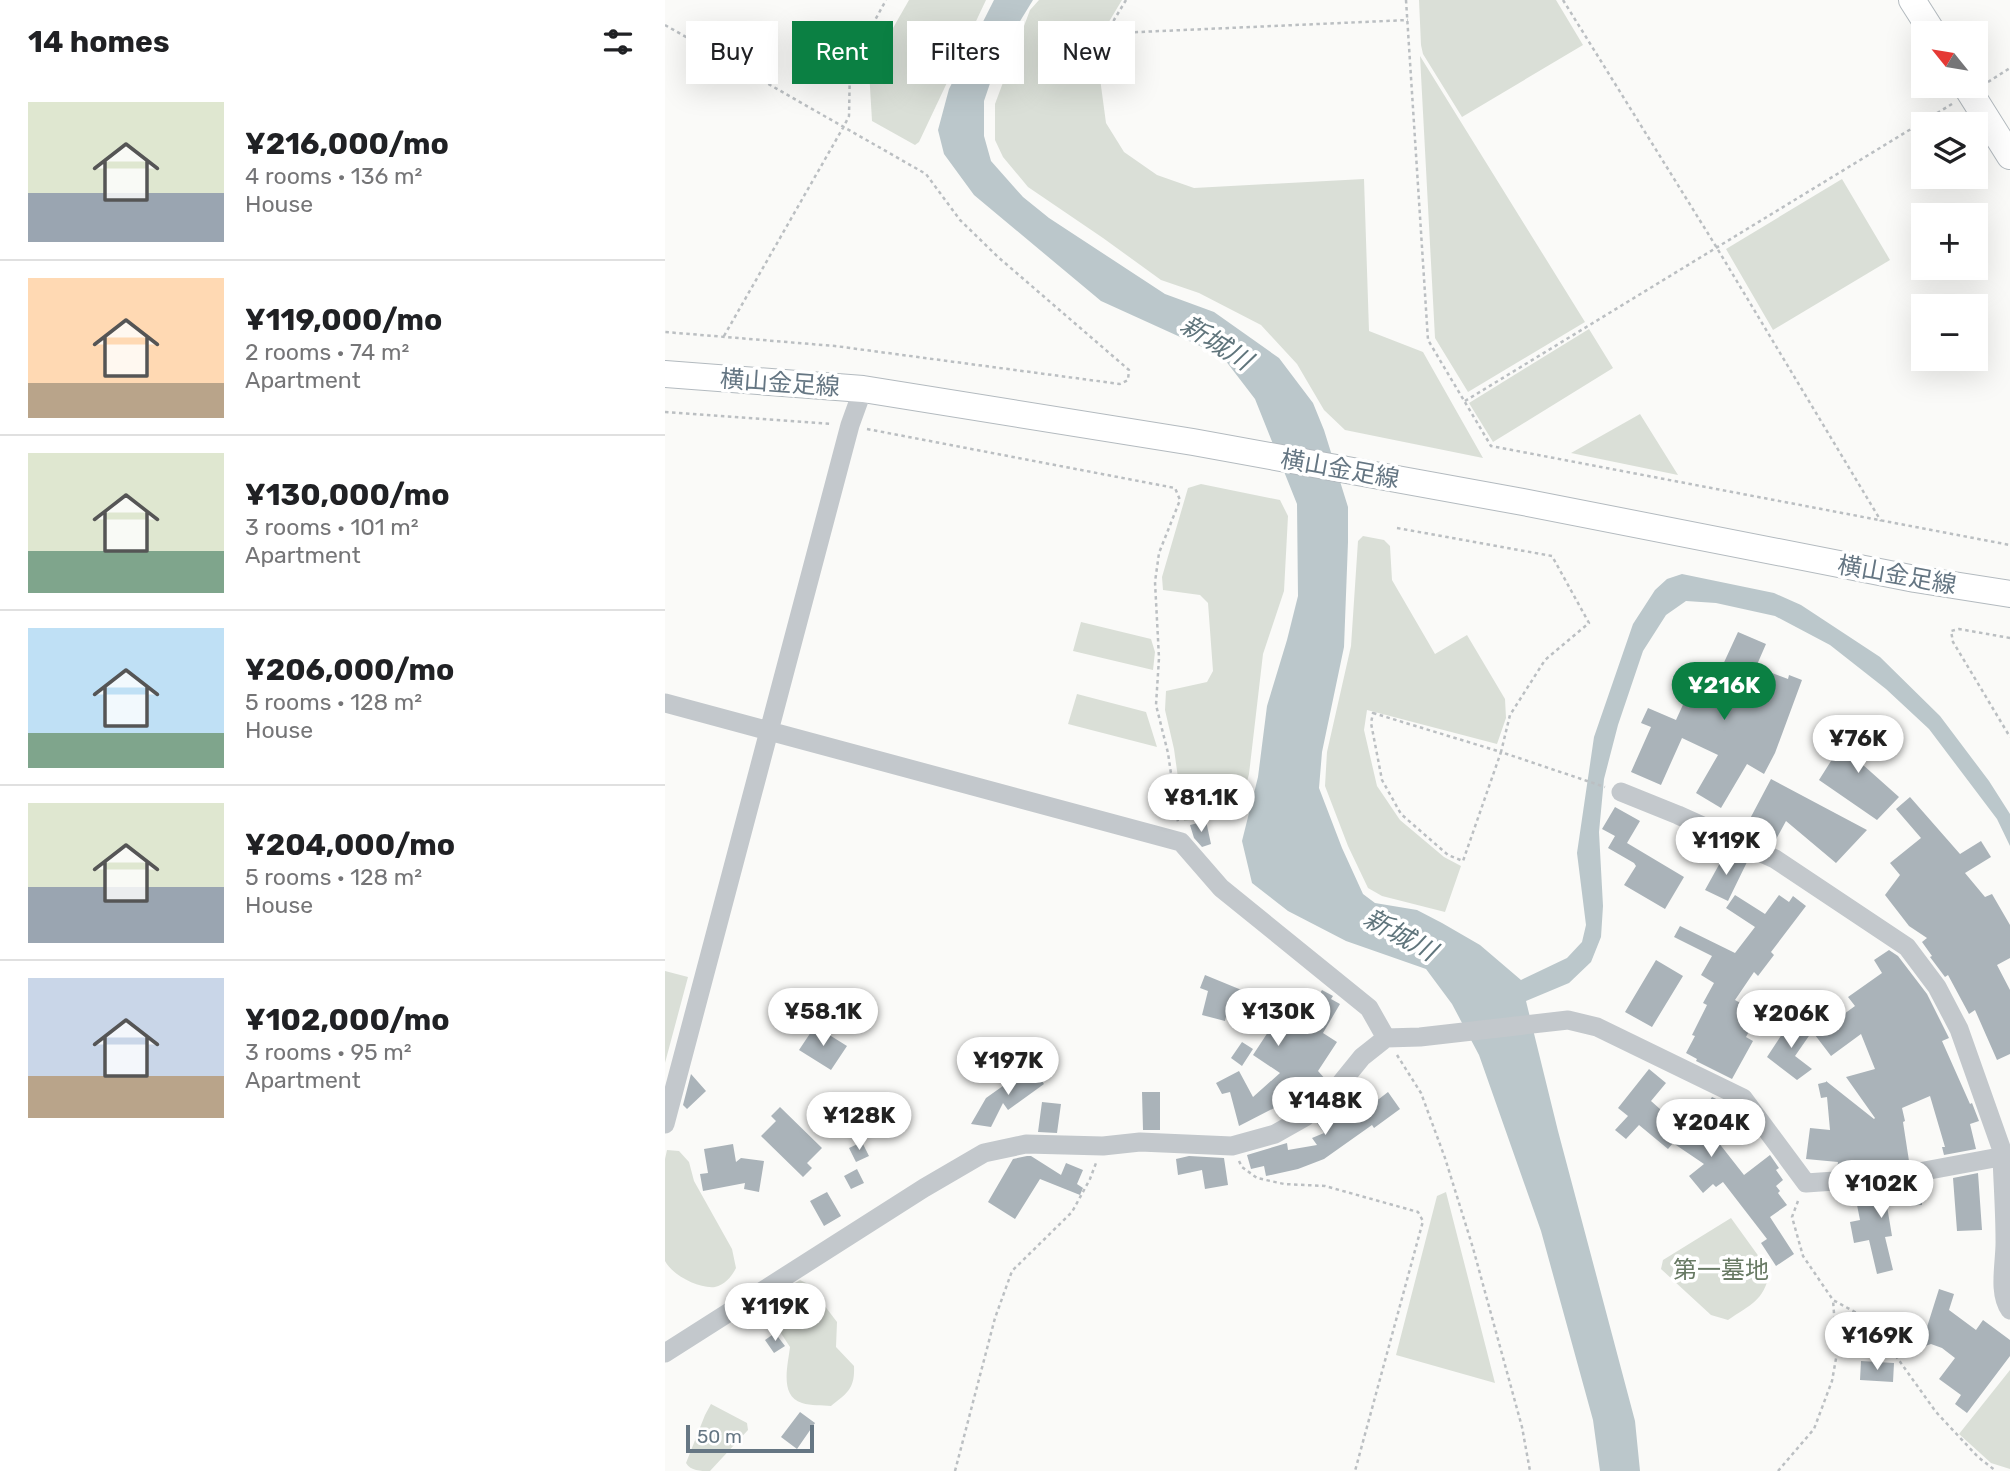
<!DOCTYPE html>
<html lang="en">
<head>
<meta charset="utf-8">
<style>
  :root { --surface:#fff; --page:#f6f6f6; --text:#202124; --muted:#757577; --line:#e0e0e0; --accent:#0b8043 }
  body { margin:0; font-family:Rubik,"Noto Sans JP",sans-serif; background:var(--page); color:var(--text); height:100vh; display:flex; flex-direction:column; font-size:26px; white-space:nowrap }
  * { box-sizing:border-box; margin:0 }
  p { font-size:23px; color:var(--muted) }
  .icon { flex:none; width:38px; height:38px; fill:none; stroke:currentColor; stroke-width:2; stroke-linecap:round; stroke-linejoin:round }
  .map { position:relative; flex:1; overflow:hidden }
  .side { display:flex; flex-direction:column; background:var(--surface); width:665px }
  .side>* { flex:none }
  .hud { position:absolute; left:21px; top:21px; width:665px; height:63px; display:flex; gap:14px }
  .needle { width:46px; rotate:300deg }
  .fabs { position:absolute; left:1246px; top:21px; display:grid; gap:14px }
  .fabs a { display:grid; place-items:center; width:77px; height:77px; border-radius:0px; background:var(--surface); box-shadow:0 7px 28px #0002; font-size:35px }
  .scale { position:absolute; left:21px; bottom:18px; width:128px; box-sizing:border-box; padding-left:7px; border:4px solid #657683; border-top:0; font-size:19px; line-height:24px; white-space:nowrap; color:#657683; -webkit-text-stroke:5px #fff; paint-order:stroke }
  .price { position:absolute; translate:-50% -60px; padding:0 16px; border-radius:24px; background:#fff; color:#222; font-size:23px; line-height:46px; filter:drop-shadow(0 2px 4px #0008) }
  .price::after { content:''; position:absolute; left:50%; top:42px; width:21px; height:16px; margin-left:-10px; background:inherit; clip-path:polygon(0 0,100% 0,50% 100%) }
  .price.selected { background:var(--accent); color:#fff }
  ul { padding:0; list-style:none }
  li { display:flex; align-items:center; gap:21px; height:175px; padding:0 28px }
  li+li { border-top:2px solid var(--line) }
  li span { display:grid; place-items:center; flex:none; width:196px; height:140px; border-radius:0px; color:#555 }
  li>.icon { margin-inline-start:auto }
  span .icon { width:84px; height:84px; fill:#fffc; stroke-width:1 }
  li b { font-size:30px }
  h2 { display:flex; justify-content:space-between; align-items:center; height:84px; padding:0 28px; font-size:30px }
  .chip { padding:0 24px; border-radius:0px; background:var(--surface); box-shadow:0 7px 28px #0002; font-size:24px; line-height:63px }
  .chip.selected { background:var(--accent); color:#fff }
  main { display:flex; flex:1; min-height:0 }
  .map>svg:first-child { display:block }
  .green { fill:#dadfd7 }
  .water { fill:#bbc7cb }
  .building { fill:#aab3b9 }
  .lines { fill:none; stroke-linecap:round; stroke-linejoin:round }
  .secondary-casing { stroke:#b3babf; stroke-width:28 }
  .path { stroke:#bbbfc2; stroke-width:2.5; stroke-dasharray:3.5 3.5; stroke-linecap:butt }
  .street { stroke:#c3c8cc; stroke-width:19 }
  .secondary { stroke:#fff; stroke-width:26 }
  .labels { text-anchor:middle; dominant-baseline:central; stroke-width:7; stroke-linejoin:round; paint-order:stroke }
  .street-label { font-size:24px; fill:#657683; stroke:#fff }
  .park-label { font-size:24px; fill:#687a64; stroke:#fff }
  .water-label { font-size:26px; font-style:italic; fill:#60757c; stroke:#fff }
</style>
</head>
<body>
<main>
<section class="side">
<h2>14 homes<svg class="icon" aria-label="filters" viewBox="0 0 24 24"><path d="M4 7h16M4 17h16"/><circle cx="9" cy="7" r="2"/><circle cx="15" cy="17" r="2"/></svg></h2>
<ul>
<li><span style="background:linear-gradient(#dfe7d0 65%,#9aa5b1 0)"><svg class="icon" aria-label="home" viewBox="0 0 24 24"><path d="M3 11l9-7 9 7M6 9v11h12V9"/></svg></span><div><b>¥216,000/mo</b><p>4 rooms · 136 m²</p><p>House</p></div></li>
<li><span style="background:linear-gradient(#ffd9b3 75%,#b9a48a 0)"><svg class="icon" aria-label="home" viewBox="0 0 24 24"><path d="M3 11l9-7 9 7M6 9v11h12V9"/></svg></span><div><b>¥119,000/mo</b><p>2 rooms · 74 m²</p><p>Apartment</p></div></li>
<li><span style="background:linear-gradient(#dfe7d0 70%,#7fa58c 0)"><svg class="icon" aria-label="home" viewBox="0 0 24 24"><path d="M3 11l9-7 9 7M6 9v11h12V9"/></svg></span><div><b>¥130,000/mo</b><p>3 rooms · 101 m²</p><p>Apartment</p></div></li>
<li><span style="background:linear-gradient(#bfe0f5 75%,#7fa58c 0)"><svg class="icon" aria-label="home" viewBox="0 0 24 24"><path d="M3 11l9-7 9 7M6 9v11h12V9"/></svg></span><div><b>¥206,000/mo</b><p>5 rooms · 128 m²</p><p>House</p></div></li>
<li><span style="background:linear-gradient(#dfe7d0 60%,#9aa5b1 0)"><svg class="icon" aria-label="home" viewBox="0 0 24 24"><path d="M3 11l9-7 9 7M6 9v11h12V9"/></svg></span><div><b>¥204,000/mo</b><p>5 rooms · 128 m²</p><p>House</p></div></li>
<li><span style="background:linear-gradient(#c9d6e8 70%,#b9a48a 0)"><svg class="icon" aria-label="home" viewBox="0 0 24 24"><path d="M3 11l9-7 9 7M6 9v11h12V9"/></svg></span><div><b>¥102,000/mo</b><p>3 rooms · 95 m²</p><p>Apartment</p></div></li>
</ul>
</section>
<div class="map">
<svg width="1345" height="1471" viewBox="0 0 1345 1471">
  <rect width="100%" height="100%" fill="#fafaf8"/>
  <path class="green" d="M 244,0 L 321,0 L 254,142 L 250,145 L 207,121 L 204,70 Z
    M 374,0 L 457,0 L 439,30 L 434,71 L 441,123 L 459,152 L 492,175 L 529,188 L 699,179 L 704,331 L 758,352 L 818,458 L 680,430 L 659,410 L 632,364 L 596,325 L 534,293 L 496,280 L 438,238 L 363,187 L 338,157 L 330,140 L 330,104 L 365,10 Z
    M 754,0 L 891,0 L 918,45 L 797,117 L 758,54 L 756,45 Z
    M 755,56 L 920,322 L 803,392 L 770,338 Z
    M 1177,179 L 1225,260 L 1108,330 L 1061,249 Z
    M 924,329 L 948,368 L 828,442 L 804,403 Z
    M 975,414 L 1013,475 L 906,453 Z
    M 536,484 L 615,500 L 623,516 L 619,591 L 598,654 L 584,774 L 575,808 L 573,812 L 519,821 L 509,749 L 500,710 L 501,691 L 542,682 L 548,671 L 543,603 L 535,595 L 498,590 L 497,577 L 523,488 Z
    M 698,536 L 719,540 L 725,546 L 727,580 L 770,654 L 802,635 L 840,699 L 841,718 L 832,744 L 702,710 L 699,730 L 712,786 L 735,820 L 779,857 L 796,866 L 780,912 L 717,896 L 703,888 L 683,846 L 660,786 L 662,752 L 686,646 L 693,541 Z
    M 416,622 L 486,639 L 490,652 L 488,670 L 408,651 Z
    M 412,694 L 481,712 L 492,747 L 403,724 Z
    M 0,971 L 23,977 L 0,1063 Z
    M 2,1150 L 14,1151 L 24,1162 L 29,1181 L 67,1249 L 71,1268 C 67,1276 60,1285 50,1287 C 34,1289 7,1275 0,1261 L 0,1159 Z
    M 781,1192 L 830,1383 L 731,1355 L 772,1196 Z
    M 1066,1218 L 1105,1272 C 1098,1302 1086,1304 1063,1320 L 1046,1315 L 996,1269 L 998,1260 Z
    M 135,1280 L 143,1284 L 172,1322 L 171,1347 L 189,1366 C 190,1389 182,1393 166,1406 C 157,1405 146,1406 137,1403 C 114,1396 123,1365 125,1347 L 96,1303 Z
    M 1345,1370 L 1345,1469 L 1326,1463 L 1294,1434 Z
    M 46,1404 L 82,1423 L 83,1430 L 45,1471 C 35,1471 26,1471 21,1463 L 40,1415 Z"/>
  <path class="water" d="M 329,0 L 368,0 L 335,54 L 319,101 L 319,136 L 326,161 L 358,197 L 384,218 L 500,294 L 549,312 L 614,358 L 648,403 L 659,430 L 683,507 L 683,542 L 679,647 L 657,752 L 654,788 L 677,848 L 698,894 L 710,903 L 752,910 L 777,923 L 815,945 L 856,980 L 902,958 L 917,942 L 921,925 L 912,853 L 929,737 L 968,624 L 990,590 L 1002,579 L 1017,574 L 1109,593 L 1136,605 L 1215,657 L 1275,716 L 1324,781 L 1345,814 L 1345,846 L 1332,819 L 1264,729 L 1221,689 L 1165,645 L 1110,616 L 1051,603 L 1021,601 L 1001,615 L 978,651 L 953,725 L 939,779 L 934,832 L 938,906 L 936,937 L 926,962 L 904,983 L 861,1001 L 893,1131 L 970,1421 L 975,1471 L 935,1471 L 928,1420 L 876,1231 L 814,1055 L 787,1004 L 761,969 L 681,941 L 623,911 L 587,883 L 577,841 L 593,777 L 602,706 L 622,640 L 633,596 L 632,504 L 590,399 L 557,356 L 436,301 L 309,195 L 279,154 L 273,130 L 284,89 Z"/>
  <path class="building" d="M 1073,632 L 1101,644 L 1091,667 L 1123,679 L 1124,675 L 1137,680 L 1110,753 L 1099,774 L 1082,764 L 1056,808 L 1031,793 L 1053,755 L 1017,738 L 996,785 L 966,772 L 986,727 L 976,723 L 983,708 L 1011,720 L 1032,674 L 1050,682 Z
    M 1190,723 L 1214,738 L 1197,764 L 1234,797 L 1212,820 L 1154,780 Z
    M 1106,779 L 1202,830 L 1171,863 L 1121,821 L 1108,845 L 1097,840 L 1079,830 Z
    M 1245,797 L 1295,854 L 1316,841 L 1326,857 L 1300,873 L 1320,897 L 1327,894 L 1345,925 L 1345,958 L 1332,965 L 1345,990 L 1345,1054 L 1332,1060 L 1310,1010 L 1304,1014 L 1283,975 L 1280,977 L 1265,957 L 1267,956 L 1257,942 L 1262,938 L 1244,926 L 1220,895 L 1235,875 L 1225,863 L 1256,838 L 1231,809 Z
    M 950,807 L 975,821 L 962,843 L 1019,877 L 1000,909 L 959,885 L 971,866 L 969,863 L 943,848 L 950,836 L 937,829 Z
    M 541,821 L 546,844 L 537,847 L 529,838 L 525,825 Z
    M 1061,852 L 1082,862 L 1063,901 L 1040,890 Z
    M 1070,895 L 1100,914 L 1114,895 L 1124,902 L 1128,896 L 1141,906 L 1106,952 L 1109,955 L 1093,976 L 1089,972 L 1070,1000 L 1094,1013 L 1081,1037 L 1088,1041 L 1067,1079 L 1031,1061 L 1032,1059 L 1021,1053 L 1030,1036 L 1027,1035 L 1042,1005 L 1038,1003 L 1049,983 L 1036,975 L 1047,956 L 1009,937 L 1015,926 L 1070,953 L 1090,927 L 1061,908 Z
    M 1224,950 L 1233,956 L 1262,994 L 1284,1038 L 1277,1041 L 1305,1104 L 1307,1103 L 1314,1121 L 1305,1124 L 1311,1149 L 1279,1155 L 1277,1147 L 1280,1147 L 1265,1096 L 1237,1108 L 1240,1121 L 1238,1122 L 1244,1161 L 1225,1165 L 1220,1165 L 1220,1163 L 1172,1169 L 1173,1162 L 1141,1159 L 1145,1128 L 1165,1130 L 1162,1097 L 1156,1098 L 1153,1084 L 1161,1082 L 1161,1081 L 1209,1119 L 1210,1118 L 1181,1077 L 1210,1069 L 1196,1034 L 1166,1056 L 1150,1035 L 1190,1006 L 1183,997 L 1217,973 L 1209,960 Z
    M 991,960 L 1018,976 L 987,1027 L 960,1012 Z
    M 540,975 L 625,1010 L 636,990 L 651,999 L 657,990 L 668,996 L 666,999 L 675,1004 L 658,1033 L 672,1042 L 653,1071 L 662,1081 L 658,1085 L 633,1107 L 624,1112 L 617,1104 L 574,1126 L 565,1092 L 557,1094 L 551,1083 L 574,1071 L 588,1097 L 615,1073 L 588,1055 L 611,1020 L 565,1000 L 560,1021 L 537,1015 L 543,991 L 535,988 Z
    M 1127,1019 L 1146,1033 L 1130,1056 L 1147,1069 L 1132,1080 L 1102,1057 Z
    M 150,1026 L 182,1046 L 166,1070 L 134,1050 Z
    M 577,1042 L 588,1049 L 577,1066 L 566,1058 Z
    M 366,1066 L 379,1084 L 343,1110 L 338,1103 L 326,1127 L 306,1124 L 321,1098 Z
    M 984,1069 L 1001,1083 L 986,1101 L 1021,1132 L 1024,1128 L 1027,1129 L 1047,1097 L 1064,1105 L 1046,1133 L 1079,1175 L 1105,1155 L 1114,1168 L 1111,1170 L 1118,1180 L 1111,1186 L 1115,1191 L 1113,1193 L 1122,1205 L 1105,1217 L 1129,1254 L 1111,1266 L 1096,1243 L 1102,1239 L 1058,1182 L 1051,1187 L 1048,1184 L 1038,1193 L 1024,1176 L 1039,1164 L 1008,1143 L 1003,1149 L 974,1125 L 961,1139 L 950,1130 L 963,1116 L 953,1108 Z
    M 26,1074 L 41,1091 L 22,1109 L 18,1105 Z
    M 477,1092 L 495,1092 L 495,1130 L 478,1130 Z
    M 723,1092 L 735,1109 L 709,1128 L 707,1125 L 659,1159 L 633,1169 L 601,1176 L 599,1166 L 586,1169 L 582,1155 L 622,1143 L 623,1150 L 652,1145 L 647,1138 L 659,1133 L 652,1123 L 678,1100 L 680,1099 L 692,1116 Z
    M 377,1102 L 396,1104 L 392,1133 L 373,1132 Z
    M 115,1107 L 157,1148 L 142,1163 L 147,1168 L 138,1177 L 96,1136 L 111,1121 L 106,1116 Z
    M 197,1142 L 204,1156 L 191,1162 L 184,1148 Z
    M 68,1144 L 71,1162 L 76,1158 L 99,1161 L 94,1192 L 79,1189 L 80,1183 L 38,1191 L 35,1174 L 43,1173 L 39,1149 Z
    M 362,1156 L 366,1156 L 396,1175 L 401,1163 L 418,1170 L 412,1184 L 418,1188 L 415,1195 L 375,1179 L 350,1219 L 323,1202 L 348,1159 Z
    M 524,1156 L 559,1158 L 563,1185 L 540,1189 L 537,1170 L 513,1175 L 511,1159 Z
    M 192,1169 L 199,1183 L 186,1189 L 179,1176 Z
    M 1313,1173 L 1317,1230 L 1292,1231 L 1288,1178 Z
    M 1257,1184 L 1257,1205 L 1222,1206 L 1227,1236 L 1220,1237 L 1228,1270 L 1212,1274 L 1204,1240 L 1189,1243 L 1185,1222 L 1195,1220 L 1190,1195 Z
    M 162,1192 L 176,1216 L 159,1226 L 145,1201 Z
    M 1274,1289 L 1289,1294 L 1284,1310 L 1311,1330 L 1318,1320 L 1345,1340 L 1345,1356 L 1302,1413 L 1290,1404 L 1296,1395 L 1274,1379 L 1290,1358 L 1277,1348 L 1266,1344 L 1237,1354 L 1232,1337 L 1262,1327 Z
    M 110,1333 L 120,1346 L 109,1353 L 100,1340 Z
    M 1196,1361 L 1229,1363 L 1228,1382 L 1195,1380 Z
    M 135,1412 L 150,1423 L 132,1449 L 116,1437 Z"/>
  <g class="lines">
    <defs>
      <path id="secondary" d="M 1247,0 L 1268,33
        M 1301,86 L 1345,156
        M 0,374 L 198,389 L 528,442 L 858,502 L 1250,579 L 1345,594"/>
    </defs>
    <use href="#secondary" class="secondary-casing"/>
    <path class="path" d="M 461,0 L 449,20 L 447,27 L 452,33 L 743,20
      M 741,0 L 763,340 L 826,446 L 1345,545
      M 898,0 L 1052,248 L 1216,521
      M 0,25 L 261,174 L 295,220 L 333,257 L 464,370 L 463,380 L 455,384 L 170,346 L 0,332
      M 1323,82 L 1345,68
      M 59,336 L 179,126 L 184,116 L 185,66 L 221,0
      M 800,401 L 1287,104
      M 0,412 L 167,424
      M 202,429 L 510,488 L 515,500 L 494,553 L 490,582 L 494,658 L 491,705 L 503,753 L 513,822
      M 732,528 L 887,556 L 924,623 L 880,660 L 845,715 L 836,752 L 940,787
      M 1345,638 L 1294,629 L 1286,631 L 1288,642 L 1345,737
      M 708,713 L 836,752 L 798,861 L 783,855 L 736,814 L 717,780 L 706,723 Z
      M 732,1055 L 756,1093 L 780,1158 L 808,1248 L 857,1427 L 865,1471
      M 574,1161 L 577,1167 L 592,1178 L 619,1184 L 660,1186 L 753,1212 L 758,1221 L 690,1471
      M 1133,1201 L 1127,1217 L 1138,1256 L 1168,1300 L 1190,1312 L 1213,1331 L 1271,1412 L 1313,1457 L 1331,1471
      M 290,1471 L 330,1318 L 347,1271 L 407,1212 L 425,1179 L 431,1163
      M 1113,1471 L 1149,1429 L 1167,1381 L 1172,1353 L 1168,1300"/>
    <path class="street" d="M 0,703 L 516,842 L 556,888 L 704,1008 L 721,1038
      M 956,792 L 1013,815 L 1110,859 L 1242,947 L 1272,987 L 1294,1029 L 1339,1156
      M 0,1124 L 185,425 L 198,389
      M 1337,1157 C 1338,1185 1340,1212 1340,1239 C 1341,1260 1332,1292 1345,1310
      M 0,1353 L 259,1188 L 319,1153 L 361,1144 L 438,1146 L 475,1142 L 567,1146 L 610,1134 L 640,1117 L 667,1094 L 697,1057 L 721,1038 L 755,1037 L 903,1020 L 932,1027 L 1078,1098 L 1141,1183 L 1227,1177 L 1345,1155"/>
    <use href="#secondary" class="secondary"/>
  </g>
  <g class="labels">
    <g class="street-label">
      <text transform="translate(115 383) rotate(4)">横山金足線</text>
      <text transform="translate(675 469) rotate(10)">横山金足線</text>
      <text transform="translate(1232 575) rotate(10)">横山金足線</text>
    </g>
    <g class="park-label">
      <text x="1056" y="1270">第一墓地</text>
    </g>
    <g class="water-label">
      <text transform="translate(551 343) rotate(32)">新城川</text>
      <text transform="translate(735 935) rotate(29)">新城川</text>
    </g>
  </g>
</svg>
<div class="fabs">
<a><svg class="needle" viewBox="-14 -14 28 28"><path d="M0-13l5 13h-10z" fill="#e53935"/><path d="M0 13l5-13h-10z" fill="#757577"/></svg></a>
<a><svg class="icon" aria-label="layers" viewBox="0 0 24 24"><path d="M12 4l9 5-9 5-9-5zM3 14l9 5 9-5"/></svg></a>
<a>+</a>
<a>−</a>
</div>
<div class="scale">50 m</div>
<b class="price selected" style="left:1059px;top:722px">¥216K</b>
<b class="price" style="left:1193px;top:775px">¥76K</b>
<b class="price" style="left:536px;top:834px">¥81.1K</b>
<b class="price" style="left:1061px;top:877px">¥119K</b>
<b class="price" style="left:158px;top:1048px">¥58.1K</b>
<b class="price" style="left:613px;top:1048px">¥130K</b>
<b class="price" style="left:1126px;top:1050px">¥206K</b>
<b class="price" style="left:343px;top:1097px">¥197K</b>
<b class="price" style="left:660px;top:1137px">¥148K</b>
<b class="price" style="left:194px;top:1152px">¥128K</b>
<b class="price" style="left:1046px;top:1159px">¥204K</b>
<b class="price" style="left:1216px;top:1220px">¥102K</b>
<b class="price" style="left:110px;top:1343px">¥119K</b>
<b class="price" style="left:1212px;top:1372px">¥169K</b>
<div class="hud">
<a class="chip">Buy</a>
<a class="chip selected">Rent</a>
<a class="chip">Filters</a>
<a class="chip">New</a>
</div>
</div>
</main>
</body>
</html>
